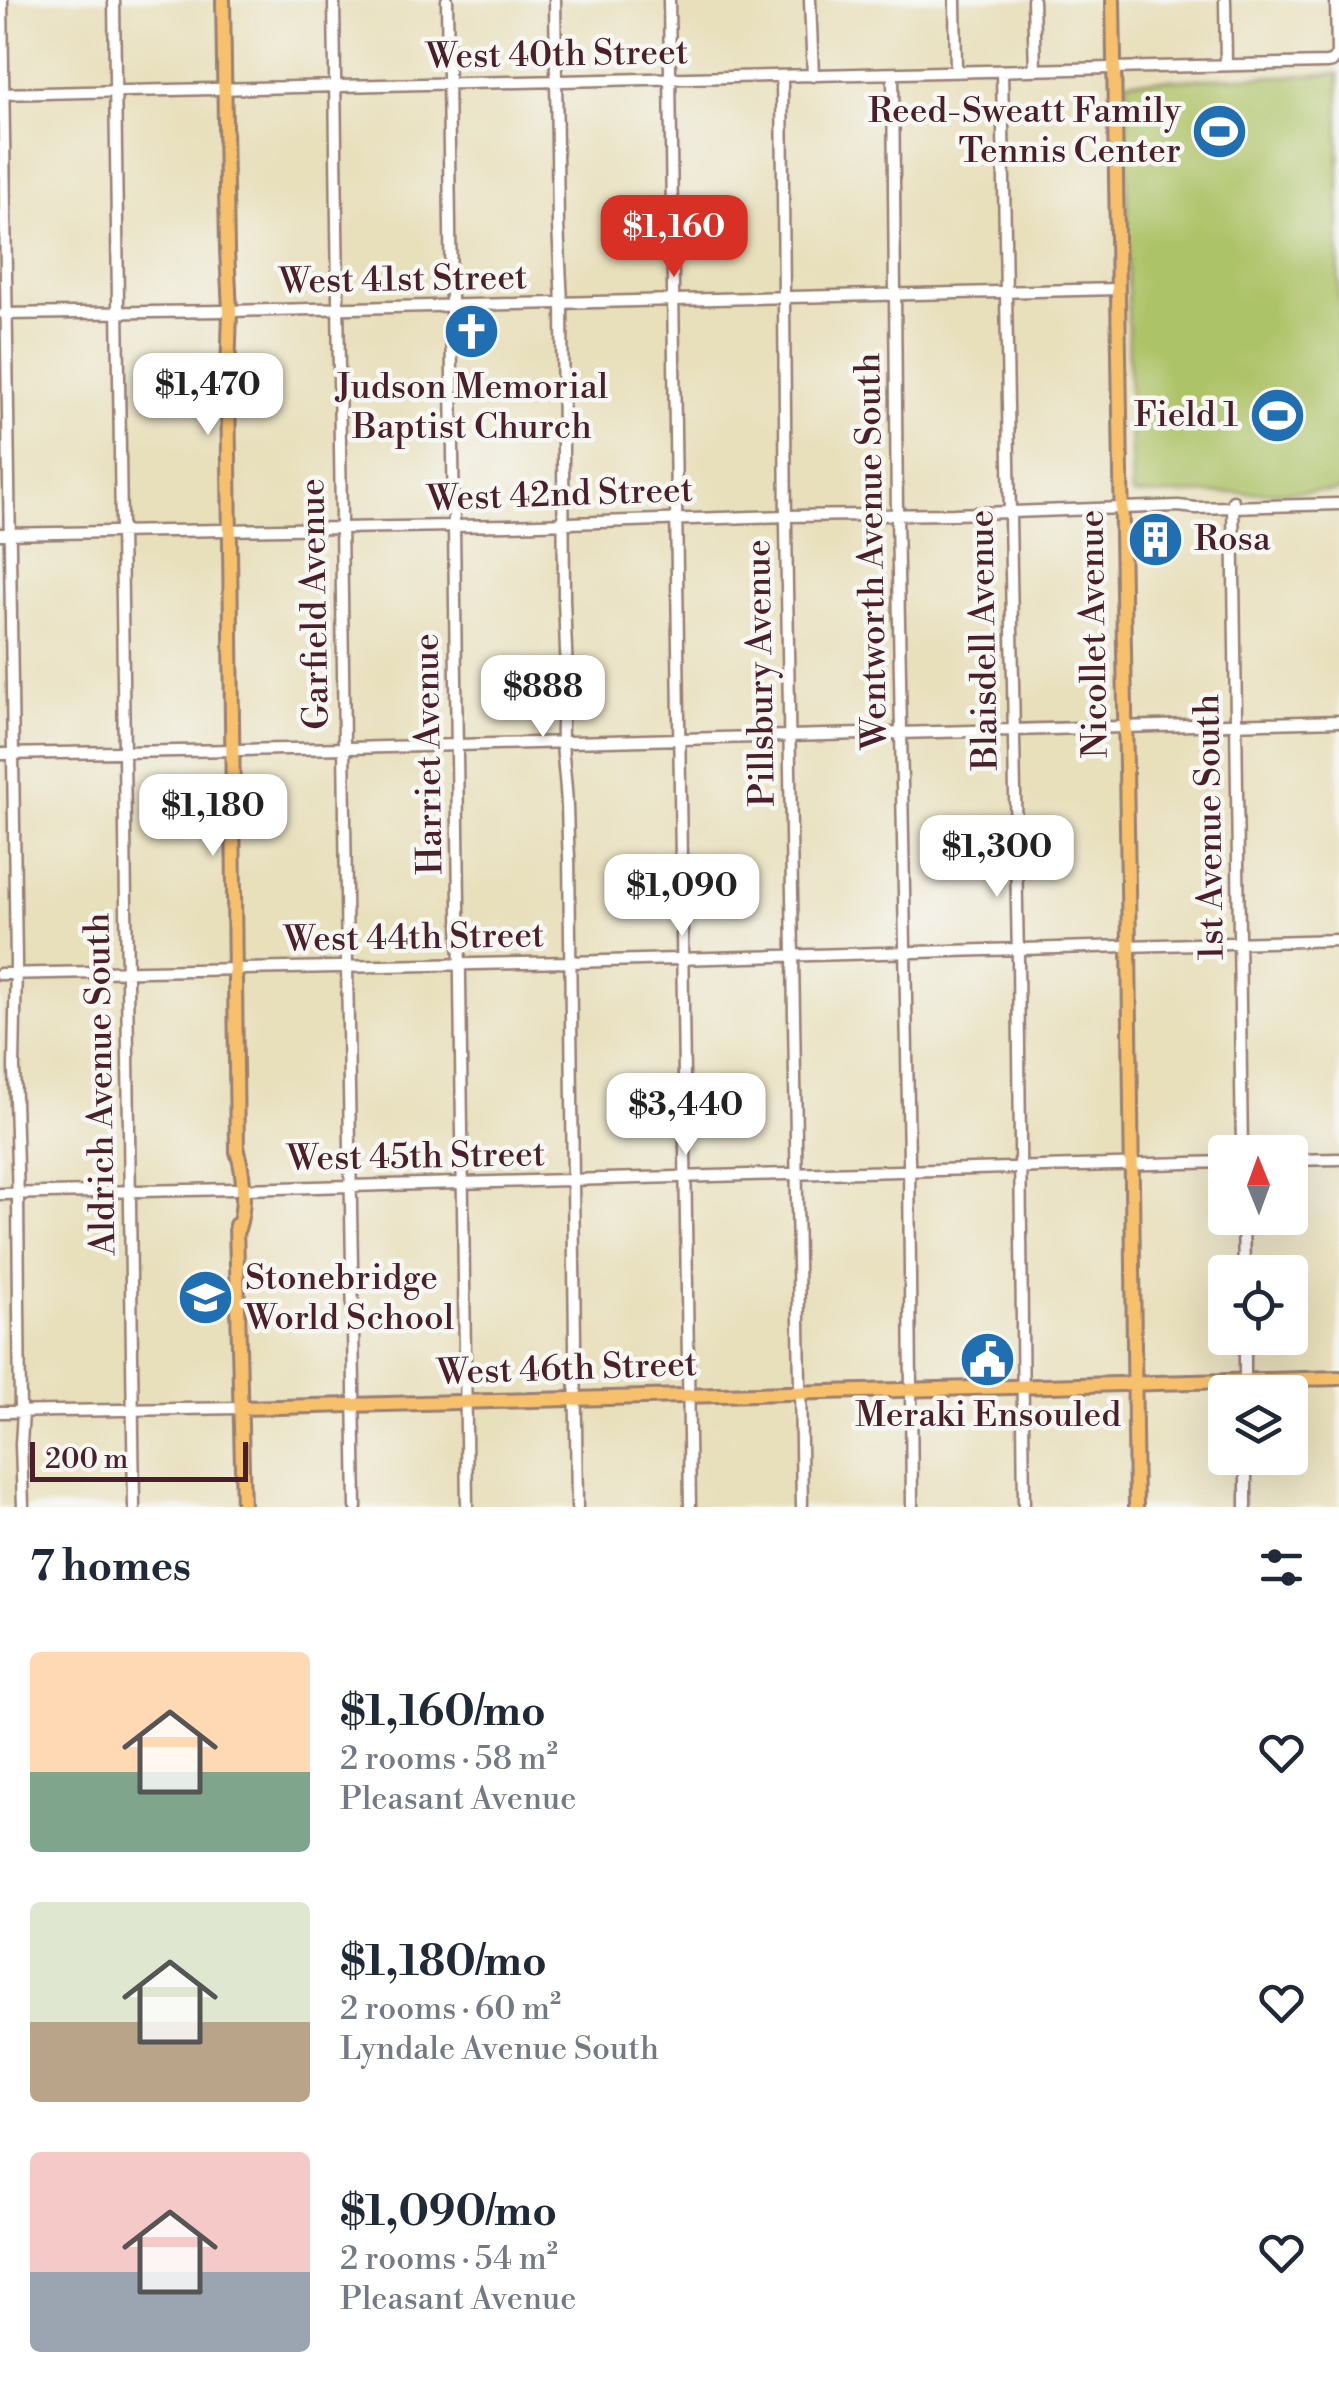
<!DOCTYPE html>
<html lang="en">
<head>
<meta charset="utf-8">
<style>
  :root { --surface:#fff; --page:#f2f2f3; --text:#1f2937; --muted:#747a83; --accent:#d93025 }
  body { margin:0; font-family:"Libre Bodoni",serif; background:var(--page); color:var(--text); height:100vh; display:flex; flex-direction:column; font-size:38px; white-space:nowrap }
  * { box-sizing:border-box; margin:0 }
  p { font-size:32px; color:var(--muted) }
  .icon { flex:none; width:55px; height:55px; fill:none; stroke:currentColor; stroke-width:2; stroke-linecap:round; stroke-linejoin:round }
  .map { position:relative; height:1507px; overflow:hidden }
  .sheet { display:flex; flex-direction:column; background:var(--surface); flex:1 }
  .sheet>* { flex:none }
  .needle { width:65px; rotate:359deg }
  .tools { position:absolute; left:1208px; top:1135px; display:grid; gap:20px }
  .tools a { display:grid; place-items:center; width:100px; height:100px; border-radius:10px; background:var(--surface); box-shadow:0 10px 40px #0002; font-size:50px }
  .scale { position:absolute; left:30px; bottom:25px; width:218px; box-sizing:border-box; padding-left:10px; border:5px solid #4a1f2b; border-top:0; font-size:28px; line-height:35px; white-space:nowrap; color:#4a1f2b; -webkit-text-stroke:8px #f6f6f2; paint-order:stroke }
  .price { position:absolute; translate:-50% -85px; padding:0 22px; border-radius:20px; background:#fff; color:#222; font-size:32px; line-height:65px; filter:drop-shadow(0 2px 5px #0008) }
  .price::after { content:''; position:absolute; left:50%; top:60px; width:30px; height:22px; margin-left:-15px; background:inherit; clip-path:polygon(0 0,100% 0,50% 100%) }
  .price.selected { background:var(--accent); color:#fff }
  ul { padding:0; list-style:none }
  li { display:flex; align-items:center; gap:30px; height:250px; padding:0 30px }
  li span { display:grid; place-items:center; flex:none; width:280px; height:200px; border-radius:10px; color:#555 }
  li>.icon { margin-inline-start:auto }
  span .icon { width:120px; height:120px; fill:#fffc; stroke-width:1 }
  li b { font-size:42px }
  h2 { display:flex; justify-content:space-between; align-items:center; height:120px; padding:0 30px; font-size:42px }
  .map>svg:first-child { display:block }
  .green { fill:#adc368; stroke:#7c714a; stroke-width:2.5 }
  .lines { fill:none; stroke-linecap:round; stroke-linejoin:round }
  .minor-casing { stroke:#997f73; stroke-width:15 }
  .major-casing { stroke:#997f73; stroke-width:18 }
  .minor { stroke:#fff; stroke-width:10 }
  .major { stroke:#f7c06c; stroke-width:12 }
  .labels { text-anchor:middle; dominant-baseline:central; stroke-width:9; stroke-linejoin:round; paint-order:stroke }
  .street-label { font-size:35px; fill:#4a1f2b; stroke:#f6f6f2 }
  .poi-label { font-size:35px; fill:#4a1f2b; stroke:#f6f6f2; text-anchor:end }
</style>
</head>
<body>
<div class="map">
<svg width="1339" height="1507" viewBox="0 0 1339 1507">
  <rect width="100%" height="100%" fill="#f6f6f2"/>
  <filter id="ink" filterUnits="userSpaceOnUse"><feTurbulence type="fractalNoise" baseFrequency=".01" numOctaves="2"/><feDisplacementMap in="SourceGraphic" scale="20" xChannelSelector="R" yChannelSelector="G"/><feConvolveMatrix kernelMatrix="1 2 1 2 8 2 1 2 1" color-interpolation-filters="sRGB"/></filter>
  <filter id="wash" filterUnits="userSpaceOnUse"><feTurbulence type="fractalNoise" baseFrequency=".0048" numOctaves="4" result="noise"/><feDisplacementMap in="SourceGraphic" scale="40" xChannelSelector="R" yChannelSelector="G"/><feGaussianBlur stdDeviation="2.25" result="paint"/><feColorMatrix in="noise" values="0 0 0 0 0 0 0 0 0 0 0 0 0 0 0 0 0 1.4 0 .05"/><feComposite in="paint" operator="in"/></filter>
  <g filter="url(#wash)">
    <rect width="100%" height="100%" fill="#e8dfbb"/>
    <path class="green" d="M 1339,74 L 1339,491 L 1132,495 L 1128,324 L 1127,81 Z"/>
  </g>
  <g filter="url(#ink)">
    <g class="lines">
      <defs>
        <path id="minor" d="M 2,0 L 16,963 L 14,1067 L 18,1200 L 20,1412
          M 114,0 L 134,1507
          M 334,0 L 347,967 L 356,1507
          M 447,0 L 467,1507
          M 555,0 L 558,225 L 562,303 L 564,600 L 568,699
          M 669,0 L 690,1507
          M 810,0 L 813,76
          M 955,0 L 956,72
          M 1033,0 L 1035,70
          M 1225,0 L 1226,65
          M 1002,71 L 1018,960 L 1024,1507
          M 893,74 L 897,516 L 909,1160 L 912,1507
          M 782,77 L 786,526 L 802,1507
          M 0,94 L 1326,63 L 1332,62 L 1337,54 L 1336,0
          M 230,311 L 1118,289
          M 4,314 L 223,311
          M 1233,501 L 1242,1152
          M 0,534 L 508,525 L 786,516 L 954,514 L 1178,506 L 1196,508 L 1339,504
          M 567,694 C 557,724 564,760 566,790 C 568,812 567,833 569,855 L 577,1507
          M 0,754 L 351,748 L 1339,721
          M 0,974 L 570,962 L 1339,940
          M 1290,1160 L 1339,1159
          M 242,1189 L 1225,1162
          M 0,1194 L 234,1189
          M 1243,1218 L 1244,1272
          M 1245,1338 L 1245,1392
          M 0,1412 L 241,1408
          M 1246,1458 L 1246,1507
          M 23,1507 L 21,1444 L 23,1412"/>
        <path id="major" d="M 223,0 L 227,250 L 230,311 L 228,374 L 237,1152 C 245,1174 245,1207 238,1229
          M 1113,0 L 1129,946 L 1136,1507
          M 236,1225 L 243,1507
          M 241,1408 L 1339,1378"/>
      </defs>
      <use href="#minor" class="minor-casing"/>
      <use href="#major" class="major-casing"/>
      <use href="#minor" class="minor"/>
      <use href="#major" class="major"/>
    </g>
  </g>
  <defs>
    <symbol id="stadium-disc" viewBox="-11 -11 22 22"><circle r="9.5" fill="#1f6fb2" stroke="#f6f6f2"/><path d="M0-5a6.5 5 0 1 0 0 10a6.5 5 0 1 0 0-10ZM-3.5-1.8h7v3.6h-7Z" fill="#fff"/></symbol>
    <symbol id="church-disc" viewBox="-11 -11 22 22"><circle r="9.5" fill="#1f6fb2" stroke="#f6f6f2"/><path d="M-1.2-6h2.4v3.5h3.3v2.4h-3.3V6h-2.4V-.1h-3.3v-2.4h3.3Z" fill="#fff"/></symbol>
    <symbol id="building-disc" viewBox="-11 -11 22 22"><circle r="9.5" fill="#1f6fb2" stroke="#f6f6f2"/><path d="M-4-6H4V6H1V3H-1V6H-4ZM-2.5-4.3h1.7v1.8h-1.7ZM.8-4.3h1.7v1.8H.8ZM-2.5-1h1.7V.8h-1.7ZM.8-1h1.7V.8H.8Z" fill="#fff"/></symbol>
    <symbol id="school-disc" viewBox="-11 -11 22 22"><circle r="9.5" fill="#1f6fb2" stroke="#f6f6f2"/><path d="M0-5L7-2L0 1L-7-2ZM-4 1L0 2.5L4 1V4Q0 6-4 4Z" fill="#fff"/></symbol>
    <symbol id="civic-disc" viewBox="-11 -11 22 22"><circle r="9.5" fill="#1f6fb2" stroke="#f6f6f2"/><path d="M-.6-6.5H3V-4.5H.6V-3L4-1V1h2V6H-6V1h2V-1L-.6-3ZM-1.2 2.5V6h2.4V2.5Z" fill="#fff"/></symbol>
  </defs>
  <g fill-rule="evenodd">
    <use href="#stadium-disc" x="1188" y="100" width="63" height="63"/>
    <use href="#church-disc" x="440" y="300" width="63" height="63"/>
    <use href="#stadium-disc" x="1246" y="384" width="63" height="63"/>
    <use href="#building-disc" x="1124" y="508" width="63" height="63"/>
    <use href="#school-disc" x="174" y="1266" width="63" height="63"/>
    <use href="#civic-disc" x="956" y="1328" width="63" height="63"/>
  </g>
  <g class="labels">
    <g class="street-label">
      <text transform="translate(557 55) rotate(-1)">West 40th Street</text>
      <text transform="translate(403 280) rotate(-1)">West 41st Street</text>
      <text transform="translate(560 495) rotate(-2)">West 42nd Street</text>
      <text transform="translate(872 551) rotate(-91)">Wentworth Avenue South</text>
      <text transform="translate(315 604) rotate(-91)">Garfield Avenue</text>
      <text transform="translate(1094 634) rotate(-91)">Nicollet Avenue</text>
      <text transform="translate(984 640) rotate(-91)">Blaisdell Avenue</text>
      <text transform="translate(761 673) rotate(-91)">Pillsbury Avenue</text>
      <text transform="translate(429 754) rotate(-91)">Harriet Avenue</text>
      <text transform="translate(1210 827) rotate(-91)">1st Avenue South</text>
      <text transform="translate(414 938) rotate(-1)">West 44th Street</text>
      <text transform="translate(101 1084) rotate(-91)">Aldrich Avenue South</text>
      <text transform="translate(416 1157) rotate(-1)">West 45th Street</text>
      <text transform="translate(567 1369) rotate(-2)">West 46th Street</text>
    </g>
    <g class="poi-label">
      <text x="1181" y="111">Reed-Sweatt Family<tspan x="1181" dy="40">Tennis Center</tspan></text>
      <text x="472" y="387" text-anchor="middle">Judson Memorial<tspan x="472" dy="40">Baptist Church</tspan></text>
      <text x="1238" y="415">Field 1</text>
      <text x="1194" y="539" text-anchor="start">Rosa</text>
      <text x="245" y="1278" text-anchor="start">Stonebridge<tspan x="245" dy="40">World School</tspan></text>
      <text x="988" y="1415" text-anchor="middle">Meraki Ensouled</text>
    </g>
  </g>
</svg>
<div class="tools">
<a><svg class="needle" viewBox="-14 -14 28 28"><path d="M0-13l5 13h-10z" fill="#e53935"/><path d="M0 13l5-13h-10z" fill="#747a83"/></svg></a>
<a><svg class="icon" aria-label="locate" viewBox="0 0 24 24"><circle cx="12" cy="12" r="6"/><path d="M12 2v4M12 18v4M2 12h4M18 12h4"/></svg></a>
<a><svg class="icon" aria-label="layers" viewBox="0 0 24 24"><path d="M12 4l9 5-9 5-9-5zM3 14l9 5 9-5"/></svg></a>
</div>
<div class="scale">200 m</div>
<b class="price selected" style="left:674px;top:280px">$1,160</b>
<b class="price" style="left:208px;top:438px">$1,470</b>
<b class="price" style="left:543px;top:740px">$888</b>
<b class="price" style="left:213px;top:859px">$1,180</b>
<b class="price" style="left:997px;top:900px">$1,300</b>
<b class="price" style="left:682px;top:939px">$1,090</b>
<b class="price" style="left:686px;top:1158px">$3,440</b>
</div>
<section class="sheet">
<h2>7 homes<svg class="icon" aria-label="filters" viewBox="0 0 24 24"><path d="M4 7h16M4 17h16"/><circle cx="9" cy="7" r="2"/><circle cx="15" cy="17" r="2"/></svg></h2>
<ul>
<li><span style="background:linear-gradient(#ffd9b3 60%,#7fa58c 0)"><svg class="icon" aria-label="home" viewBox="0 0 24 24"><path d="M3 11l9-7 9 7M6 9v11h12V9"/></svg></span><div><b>$1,160/mo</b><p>2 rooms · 58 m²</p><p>Pleasant Avenue</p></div><svg class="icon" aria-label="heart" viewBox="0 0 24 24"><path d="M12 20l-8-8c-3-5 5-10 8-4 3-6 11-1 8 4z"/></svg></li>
<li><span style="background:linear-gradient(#dfe7d0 60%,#b9a48a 0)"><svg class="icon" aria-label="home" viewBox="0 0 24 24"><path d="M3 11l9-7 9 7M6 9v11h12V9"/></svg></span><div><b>$1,180/mo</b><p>2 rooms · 60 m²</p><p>Lyndale Avenue South</p></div><svg class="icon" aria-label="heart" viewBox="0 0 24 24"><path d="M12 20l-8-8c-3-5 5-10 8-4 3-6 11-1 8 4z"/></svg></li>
<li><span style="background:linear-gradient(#f6c9c9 60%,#9aa5b1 0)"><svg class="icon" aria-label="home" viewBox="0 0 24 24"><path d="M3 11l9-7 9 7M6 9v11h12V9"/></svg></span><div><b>$1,090/mo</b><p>2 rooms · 54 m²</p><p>Pleasant Avenue</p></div><svg class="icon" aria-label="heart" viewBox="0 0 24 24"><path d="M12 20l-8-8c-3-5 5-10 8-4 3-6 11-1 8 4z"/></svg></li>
</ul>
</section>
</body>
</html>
